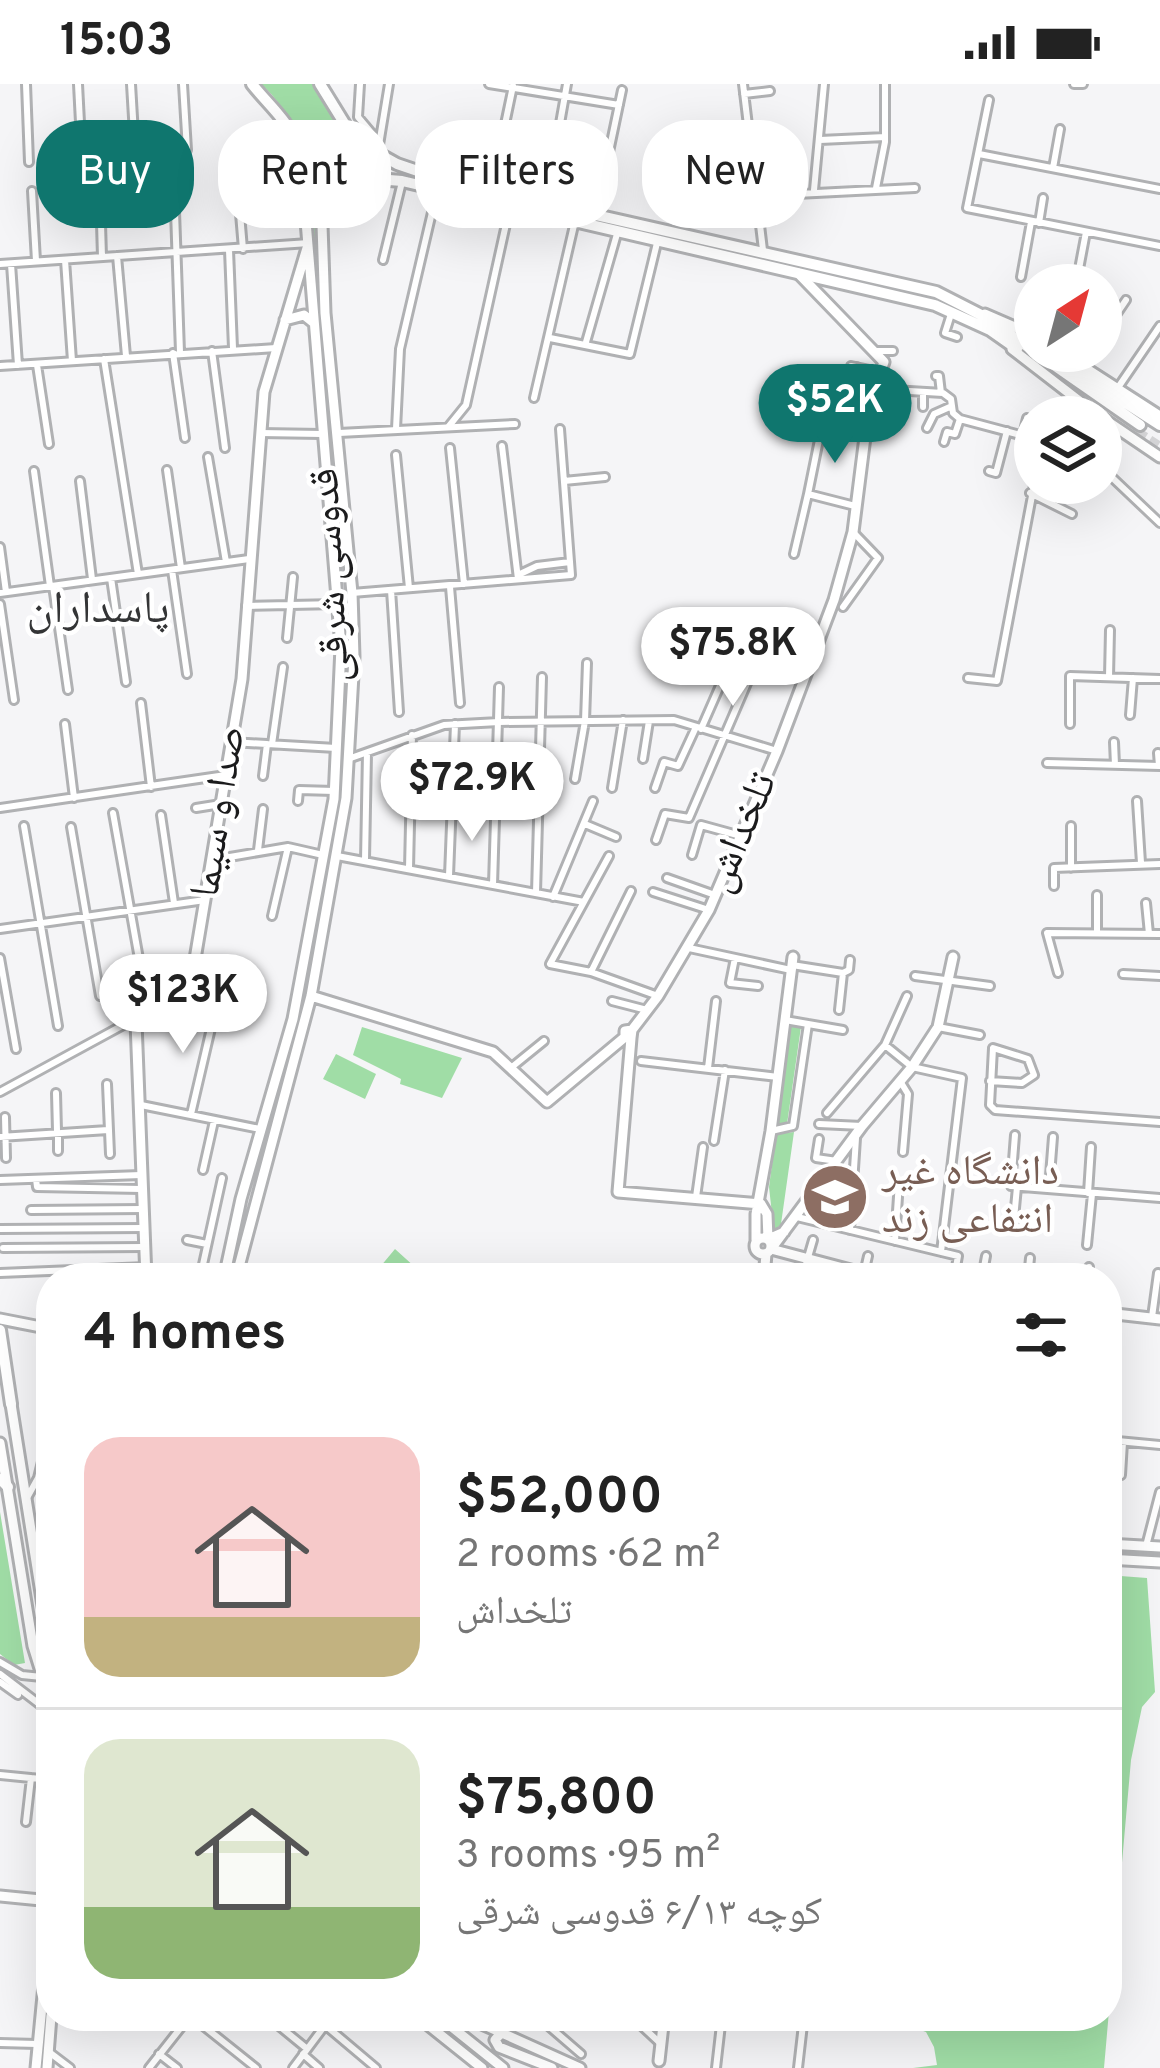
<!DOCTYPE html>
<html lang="en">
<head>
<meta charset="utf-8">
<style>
  :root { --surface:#fff; --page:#f2f2f2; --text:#222; --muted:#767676; --line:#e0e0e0; --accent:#0f766e }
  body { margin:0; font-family:Overpass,"Noto Naskh Arabic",sans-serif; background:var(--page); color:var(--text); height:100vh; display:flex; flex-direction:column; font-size:45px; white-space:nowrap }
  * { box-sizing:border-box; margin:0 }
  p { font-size:39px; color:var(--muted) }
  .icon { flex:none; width:66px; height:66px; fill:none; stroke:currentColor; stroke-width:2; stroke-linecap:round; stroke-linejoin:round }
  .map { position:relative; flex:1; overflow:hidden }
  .details { position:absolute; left:36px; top:1179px; width:1086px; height:768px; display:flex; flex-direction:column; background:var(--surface); border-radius:48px; box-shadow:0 12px 48px #0002 }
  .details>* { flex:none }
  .guide { position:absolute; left:36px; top:36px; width:1089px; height:108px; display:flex; gap:24px }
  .needle { width:78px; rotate:36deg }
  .buttons { position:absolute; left:1014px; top:180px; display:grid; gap:24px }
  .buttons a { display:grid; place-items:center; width:108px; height:108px; border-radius:50%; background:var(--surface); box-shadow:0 12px 48px #0002; font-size:60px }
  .price { position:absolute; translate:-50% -102px; padding:0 27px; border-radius:42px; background:#fff; color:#222; font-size:39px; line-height:78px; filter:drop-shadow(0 3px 6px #0008) }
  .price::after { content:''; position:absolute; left:50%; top:72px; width:36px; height:27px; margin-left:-18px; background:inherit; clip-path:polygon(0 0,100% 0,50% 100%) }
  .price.on { background:var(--accent); color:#fff }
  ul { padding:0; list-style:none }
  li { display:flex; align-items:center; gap:36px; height:300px; padding:0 48px }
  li+li { border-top:3px solid var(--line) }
  li span { display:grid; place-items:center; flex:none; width:336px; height:240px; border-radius:36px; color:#555 }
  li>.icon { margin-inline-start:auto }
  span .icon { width:144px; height:144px; fill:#fffc; stroke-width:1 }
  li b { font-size:51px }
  h2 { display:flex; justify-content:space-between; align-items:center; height:144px; padding:0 48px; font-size:51px }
  .pill { padding:0 42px; border-radius:48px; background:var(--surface); box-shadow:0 12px 48px #0002; font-size:42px; line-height:108px }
  .pill.on { background:var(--accent); color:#fff }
  .status { display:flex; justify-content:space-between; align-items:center; height:84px; padding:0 60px; background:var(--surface); direction:ltr }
  .status svg { height:33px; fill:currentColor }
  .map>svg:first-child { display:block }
  .green { fill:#a0dda6 }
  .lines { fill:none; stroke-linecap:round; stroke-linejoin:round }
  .primary-tunnel { stroke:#d4d4d6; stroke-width:10; stroke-dasharray:10 5; stroke-linecap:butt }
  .street-casing { stroke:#b0b1b3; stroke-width:12 }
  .secondary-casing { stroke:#b0b1b3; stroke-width:15 }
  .primary-casing { stroke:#b0b1b3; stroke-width:16 }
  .street { stroke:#fff; stroke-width:6 }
  .secondary { stroke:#fff; stroke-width:9 }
  .primary { stroke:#fff; stroke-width:10 }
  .labels { text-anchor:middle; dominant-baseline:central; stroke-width:9; stroke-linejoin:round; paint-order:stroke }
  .street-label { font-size:42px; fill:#1b1b1c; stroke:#fff }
  .education-label { font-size:42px; fill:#785e54; stroke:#fff; text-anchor:start }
  .neighbourhood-label { font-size:45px; fill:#343536; stroke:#fff }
</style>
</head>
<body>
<div class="status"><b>15:03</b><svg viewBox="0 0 49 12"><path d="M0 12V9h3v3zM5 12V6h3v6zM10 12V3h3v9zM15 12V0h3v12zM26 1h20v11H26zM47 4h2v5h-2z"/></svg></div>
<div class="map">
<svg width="1160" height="1984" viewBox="0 0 1160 1984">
  <rect width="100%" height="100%" fill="#f5f5f7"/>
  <path class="green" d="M 261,0 L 312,0 C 323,21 355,58 358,76 L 341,85 C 303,72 292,27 261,0 Z
    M 316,103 L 322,108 L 317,159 L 326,290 L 319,249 L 308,113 Z
    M 342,112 L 364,114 L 359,137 L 328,131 Z
    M 343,574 L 346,574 L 340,727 L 303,923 L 276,1007 L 298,929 L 337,731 Z
    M 791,941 L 801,943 L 787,1040 L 776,1041 Z
    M 362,943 L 462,974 L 442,1014 L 400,1000 L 401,995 L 353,971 Z
    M 336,970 L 376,990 L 365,1015 L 323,995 Z
    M 794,1048 L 781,1140 L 774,1148 L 769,1103 L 776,1050 Z
    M 395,1165 L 416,1184 L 408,1194 L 393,1194 L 380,1183 Z
    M 0,1428 L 25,1579 L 14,1581 L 0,1570 Z
    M 1107,1491 L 1147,1494 L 1155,1608 L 1142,1623 L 1131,1676 L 1104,1984 L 913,1984 L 937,1981 L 934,1963 L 926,1948 L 909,1942 L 902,1932 L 1107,1932 Z"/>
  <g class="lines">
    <path class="primary-tunnel" d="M 1137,348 L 1160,363"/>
    <defs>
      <path id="street" d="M 26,0 L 29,78
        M 78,0 L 82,77
        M 131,0 L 135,67
        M 183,0 L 187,66
        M 360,0 L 358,33 L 379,58
        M 489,0 L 619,21
        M 743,0 L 763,166
        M 1074,0 L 1083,0
        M 744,10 L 770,7
        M 989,16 L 967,124 L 1160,162
        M 504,45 L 513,2
        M 820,56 L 885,53
        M 556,62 L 567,0
        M 378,67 L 389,0
        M 979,70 L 1160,105
        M 1053,84 L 1060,45
        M 237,94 L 243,165
        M 174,99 L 180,268
        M 876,104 L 885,58 L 885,0
        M 100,105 L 102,173
        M 814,106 L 824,0
        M 32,107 L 36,177
        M 757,112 L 915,104
        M 596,130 L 622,6
        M 1039,139 L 1043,114
        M 229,166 L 233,264
        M 117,172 L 126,272
        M 65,176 L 72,277
        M 383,176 L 402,98
        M 0,180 L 309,159
        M 11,180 L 18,281
        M 1021,193 L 1031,138
        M 1076,201 L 1086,148
        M 951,230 L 945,249 L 957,253
        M 1101,253 L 1126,216
        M 550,254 L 630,270 L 657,159
        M 586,258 L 617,150
        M 212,267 L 225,364
        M 875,267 L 893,267
        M 173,269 L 185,354
        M 104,275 L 138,490
        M 37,281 L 49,360
        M 0,282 L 276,264
        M 851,282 L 879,288
        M 1082,282 L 1091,267
        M 936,292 L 939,292 L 941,309
        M 847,301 L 853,298 L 857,283
        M 876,305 L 943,309 L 951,315 L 953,329 L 960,335 L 1035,355
        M 1117,305 L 1160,242
        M 534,314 L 575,137
        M 923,323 L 923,310
        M 449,342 L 466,321 L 510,122
        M 927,344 L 934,330 L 952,322
        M 396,345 L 400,265 L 437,107
        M 863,347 L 881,348
        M 260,349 L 322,350
        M 339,349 L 515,340
        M 1023,351 L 1027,334
        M 944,358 L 947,348 L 955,350 L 960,335
        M 502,362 L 518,495
        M 450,364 L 464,500
        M 396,371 L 409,504
        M 208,373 L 226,478
        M 1101,383 L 1160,439
        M 167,386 L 181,484
        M 34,387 L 50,502
        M 989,387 L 996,389 L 1007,347
        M 80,397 L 92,495
        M 564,397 L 605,393
        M 1030,409 L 1072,430
        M 808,410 L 821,346 L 862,343
        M 0,463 L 6,508
        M 794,470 L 808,410 L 855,422
        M 172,486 L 187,590
        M 518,491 L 537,482 L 570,478
        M 111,494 L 126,598
        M 53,502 L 68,606
        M 450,503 L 460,619
        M 391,506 L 399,628
        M 0,509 L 249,475
        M 352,509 L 571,491 L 560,345
        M 0,520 L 14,616
        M 246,522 L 338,520
        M 843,523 L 878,474 L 853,448
        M 287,554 L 293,493
        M 719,560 L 809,580
        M 1109,593 L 1110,546
        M 968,594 L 997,597 L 1035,396
        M 141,619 L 151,703
        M 1130,631 L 1133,594
        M 65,640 L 74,714
        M 1070,640 L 1070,592 L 1160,595
        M 701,645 L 726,588
        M 231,658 L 336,664
        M 1114,658 L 1115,681
        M 272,660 L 283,583
        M 1158,669 L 1159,682
        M 348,675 L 444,641 L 499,638 L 674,636 L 777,667
        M 643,675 L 649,637
        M 1047,679 L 1160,682
        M 263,692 L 267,660
        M 575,695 L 585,637 L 587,579
        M 612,704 L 623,636
        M 655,704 L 664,678 L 678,682 L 696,643
        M 298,717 L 299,706 L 334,707
        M 1137,717 L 1141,779
        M 0,724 L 226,691
        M 196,724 L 221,720
        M 113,729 L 149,931
        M 161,731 L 174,819
        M 585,740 L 616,753
        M 24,742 L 58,942
        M 1071,742 L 1071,784
        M 71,743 L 100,912
        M 656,756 L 665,730 L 689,734 L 760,569
        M 258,766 L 263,725
        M 692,771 L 701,741 L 741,752
        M 337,772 L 584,818
        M 609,772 L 550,880 L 591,888 L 658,912
        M 212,776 L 288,763 L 323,771
        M 365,776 L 367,669
        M 409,785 L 412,651
        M 449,792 L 455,640
        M 667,794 L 715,811
        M 493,801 L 499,603
        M 1054,802 L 1054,784 L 1160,780
        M 653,808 L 709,826
        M 536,809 L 542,593
        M 553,813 L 593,717
        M 1146,819 L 1149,850
        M 272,832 L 288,763
        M 0,845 L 205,816
        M 1097,849 L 1097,811
        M 689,864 L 791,886
        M 0,874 L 16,965
        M 735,874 L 730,899 L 758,902
        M 792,881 L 843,889 L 849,886 L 850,876
        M 591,888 L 631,807
        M 1058,889 L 1047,849 L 1160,850
        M 1123,890 L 1160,892
        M 915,892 L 990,902
        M 125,914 L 141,934
        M 612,917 L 647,926
        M 839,926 L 843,889
        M 785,936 L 843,946
        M 938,943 L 980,951
        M 885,961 L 912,983 L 962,994 L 941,1168
        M 641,977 L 778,993
        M 512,983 L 544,957
        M 708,984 L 716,917
        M 900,997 L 908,1010 L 903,1068
        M 990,997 L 1022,999 L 1034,991 L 1028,975 L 993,964 L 990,1021 L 995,1026 L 1160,1038
        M 107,1000 L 110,1070
        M 0,1008 L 127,939 L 136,938
        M 56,1009 L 57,1047
        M 141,1021 L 260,1045
        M 827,1029 L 885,961 L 907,912
        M 191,1030 L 216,923
        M 5,1033 L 6,1074
        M 819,1040 L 862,1042
        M 771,1047 L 793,1042 L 808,940
        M 58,1049 L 58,1067
        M 1015,1051 L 1011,1102 L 1160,1114
        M 0,1053 L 108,1046
        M 819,1055 L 816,1074 L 837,1077
        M 714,1057 L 725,986
        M 203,1086 L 214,1037
        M 36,1095 L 37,1103 L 141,1105
        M 0,1096 L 141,1091
        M 1049,1104 L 1053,1053
        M 1088,1109 L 1091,1063
        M 696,1113 L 703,1063
        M 31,1126 L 142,1125
        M 797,1133 L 958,1172 L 954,1194
        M 0,1145 L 143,1144
        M 1013,1145 L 1017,1103
        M 850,1146 L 856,1054
        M 187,1156 L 207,1160
        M 895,1157 L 899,1098
        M 1087,1161 L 1092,1110
        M 3,1164 L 144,1163
        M 0,1189 L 147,1183
        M 200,1194 L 222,1094
        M 802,1194 L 813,1156
        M 863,1194 L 868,1172
        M 920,1194 L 923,1187
        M 982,1194 L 986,1172
        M 1028,1194 L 1030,1174
        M 1088,1194 L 1089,1183
        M 1152,1233 L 1158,1189
        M 1107,1353 L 1110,1324
        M 1107,1356 L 1160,1361
        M 1121,1391 L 1123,1358
        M 28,1412 L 38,1394 L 51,1341
        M 1107,1420 L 1108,1416
        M 1146,1462 L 1160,1408
        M 0,1578 L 22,1591 L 42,1593
        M 0,1590 L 51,1629
        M 0,1598 L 18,1611
        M 0,1691 L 51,1696
        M 26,1738 L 31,1694
        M 191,1932 L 256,1984
        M 267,1932 L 306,1964
        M 537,1932 L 581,1970
        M 631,1932 L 659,1958
        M 325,1941 L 376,1984
        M 0,1959 L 37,1960
        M 49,1968 L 70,1984
        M 159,1970 L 177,1984
        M 303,1970 L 319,1984
        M 149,1984 L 190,1932
        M 293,1984 L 332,1932
        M 716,1984 L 722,1932
        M 798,1984 L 804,1932"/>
      <path id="secondary" d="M 985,230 L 1035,252
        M 285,236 L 304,231 L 314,239
        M 1012,265 L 1100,333
        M 1059,267 L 1160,332
        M 1101,333 L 1160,373
        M 311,912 L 493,968 L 547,1018 L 625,953 L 631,954 L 632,946 L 625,947 L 625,953
        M 632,946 L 658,912 L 709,826 L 777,667 L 834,516 L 853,448 L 865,353 L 863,336 L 884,278 L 798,189
        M 631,954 L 618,1108 L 761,1120
        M 761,1120 L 767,1130 L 768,1155 L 784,1148
        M755 1162a8 8 0 1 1 16 0a8 8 0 1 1-16 0Z
        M 756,1156 L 756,1130 L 771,1047 L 793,873
        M 146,1194 L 136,938 L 178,915 L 193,887 L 242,595 L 264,308 L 307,164
        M 224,1194 L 241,1115 L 293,935 L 334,715 L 341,563 L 300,64
        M 236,1194 L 311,912 L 346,714 L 354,573 L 352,509 L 325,229 L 322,141 L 324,118 L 347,94
        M 764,1194 L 766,1170
        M 881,1194 L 771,1165 L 862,1042 L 912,983 L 938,943 L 953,873
        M 1107,1229 L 1160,1235
        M 0,1235 L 51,1245
        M 11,1320 L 51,1572
        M 0,1359 L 33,1562 L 51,1620
        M 1107,1460 L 1160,1463
        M 1107,1475 L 1160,1478
        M 0,1812 L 51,1817
        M 417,1932 L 482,1984
        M 438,1932 L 503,1984
        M 464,1932 L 580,1984
        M 501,1949 L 495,1956 L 499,1963 L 552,1984
        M 659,1977 L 664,1932
        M 36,1984 L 51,1828
        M 47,1984 L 51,1932"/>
      <path id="primary" d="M 252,0 C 262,13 275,25 285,39 C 304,64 313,95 351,93 L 365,73 L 320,0
        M 354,56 L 397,80 L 450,98 L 936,208 L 985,233 L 1140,341
        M 351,93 L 402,97 L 935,221 L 990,246 L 1017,265
        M 1045,267 L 1160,341
        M 0,1246 L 11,1320
        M 0,1395 L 8,1403"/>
    </defs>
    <use href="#street" class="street-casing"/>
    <use href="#secondary" class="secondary-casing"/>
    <use href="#primary" class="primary-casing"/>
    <use href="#street" class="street"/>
    <use href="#secondary" class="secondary"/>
    <use href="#primary" class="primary"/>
  </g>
  <defs>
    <symbol id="university-disc" viewBox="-11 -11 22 22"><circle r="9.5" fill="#8d6e63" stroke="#fff"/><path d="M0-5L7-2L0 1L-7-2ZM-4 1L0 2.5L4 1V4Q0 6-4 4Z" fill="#fff"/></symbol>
  </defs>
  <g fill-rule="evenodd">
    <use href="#university-disc" x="797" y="1075" width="76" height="76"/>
  </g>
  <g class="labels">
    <g class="street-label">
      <text transform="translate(332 491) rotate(-93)">قدوسی شرقی</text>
      <text transform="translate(220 728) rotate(-81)">صدا و سیما</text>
      <text transform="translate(742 749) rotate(-67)">تلخداش</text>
    </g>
    <g class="education-label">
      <text x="882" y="1089">دانشگاه غیر<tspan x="882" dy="48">انتفاعی زند</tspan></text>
    </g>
    <g class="neighbourhood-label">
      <text x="98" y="526">پاسداران</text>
    </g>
  </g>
</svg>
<div class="buttons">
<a><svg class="needle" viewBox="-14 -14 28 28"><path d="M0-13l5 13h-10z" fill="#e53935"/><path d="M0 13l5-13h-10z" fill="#767676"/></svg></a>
<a><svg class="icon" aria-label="layers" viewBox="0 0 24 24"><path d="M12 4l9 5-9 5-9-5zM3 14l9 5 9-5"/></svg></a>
</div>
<b class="price on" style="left:835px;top:382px">$52K</b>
<b class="price" style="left:733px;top:625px">$75.8K</b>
<b class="price" style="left:472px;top:760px">$72.9K</b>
<b class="price" style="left:183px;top:972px">$123K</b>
<div class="guide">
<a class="pill on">Buy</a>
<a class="pill">Rent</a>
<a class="pill">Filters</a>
<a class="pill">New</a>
</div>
<section class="details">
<h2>4 homes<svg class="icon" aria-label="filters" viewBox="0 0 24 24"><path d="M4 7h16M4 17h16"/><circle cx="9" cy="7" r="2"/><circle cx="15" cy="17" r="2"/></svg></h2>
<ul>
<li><span style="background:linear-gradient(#f6c9c9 75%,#c2b280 0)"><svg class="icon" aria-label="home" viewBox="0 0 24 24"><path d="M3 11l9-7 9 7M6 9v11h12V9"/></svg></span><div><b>$52,000</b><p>2 rooms · 62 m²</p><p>تلخداش</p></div></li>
<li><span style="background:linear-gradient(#dfe7d0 70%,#8fb573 0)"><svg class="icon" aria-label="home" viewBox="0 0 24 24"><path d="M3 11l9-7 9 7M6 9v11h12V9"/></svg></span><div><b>$75,800</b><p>3 rooms · 95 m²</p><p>کوچه ۶/۱۳ قدوسی شرقی</p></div></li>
</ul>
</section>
</div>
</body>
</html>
